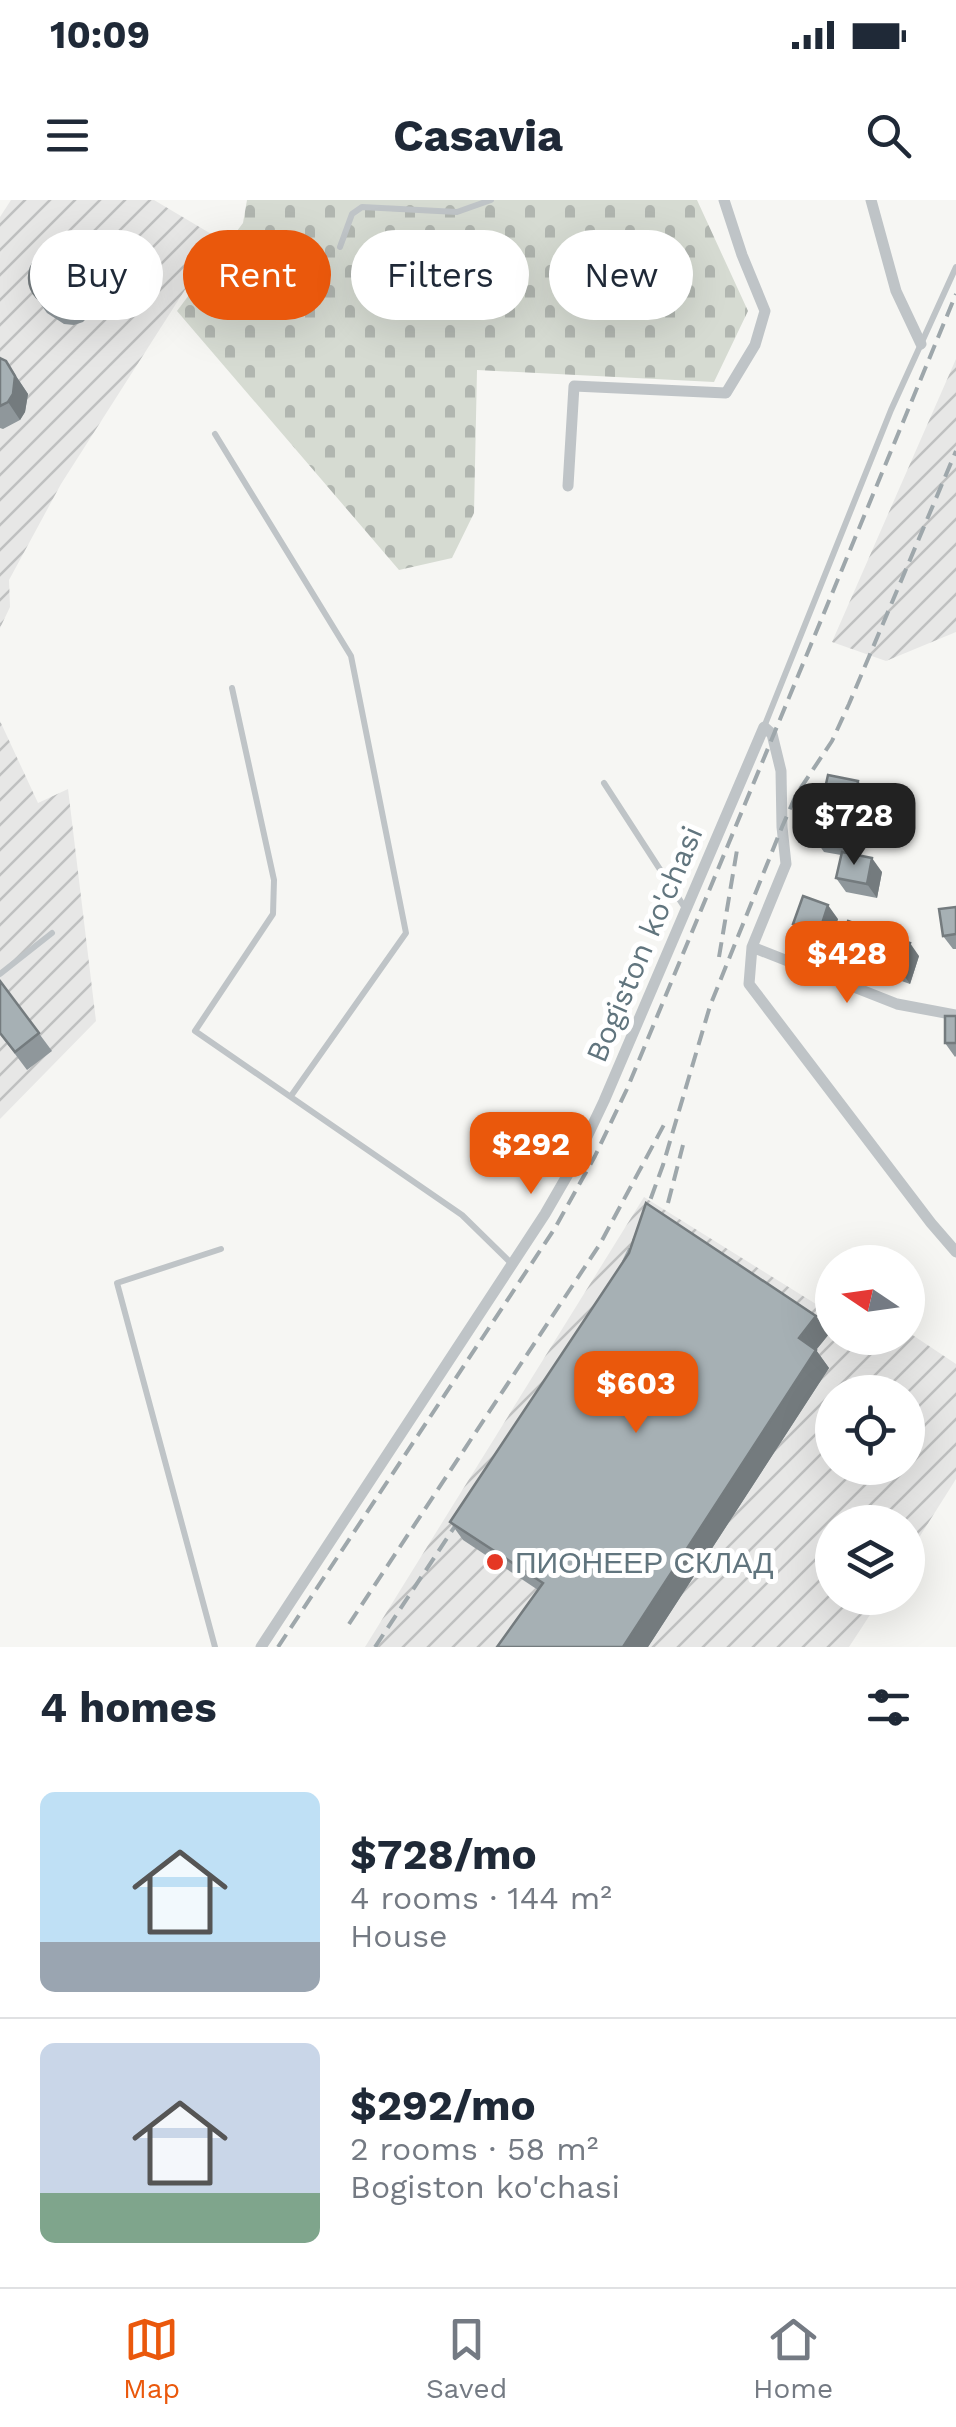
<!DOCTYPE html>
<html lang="en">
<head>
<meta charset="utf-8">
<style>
  :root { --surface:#fff; --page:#f6f6f7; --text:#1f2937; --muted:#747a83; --line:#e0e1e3; --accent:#ea580c }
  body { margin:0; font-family:"Work Sans",sans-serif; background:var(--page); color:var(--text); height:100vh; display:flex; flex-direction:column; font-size:38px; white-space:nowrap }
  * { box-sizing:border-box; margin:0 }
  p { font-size:32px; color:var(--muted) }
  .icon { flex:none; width:55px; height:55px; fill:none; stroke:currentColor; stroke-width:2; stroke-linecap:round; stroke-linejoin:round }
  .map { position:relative; height:1447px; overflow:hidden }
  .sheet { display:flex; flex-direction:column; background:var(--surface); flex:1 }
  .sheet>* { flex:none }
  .hud { position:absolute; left:30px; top:30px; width:898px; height:90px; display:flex; gap:20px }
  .needle { width:65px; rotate:283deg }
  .buttons { position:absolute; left:815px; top:1045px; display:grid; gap:20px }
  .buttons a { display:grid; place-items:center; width:110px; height:110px; border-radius:50%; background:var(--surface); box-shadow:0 10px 40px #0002; font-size:50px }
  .price { position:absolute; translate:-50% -85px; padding:0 22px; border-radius:20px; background:var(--accent); color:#fff; font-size:32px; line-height:65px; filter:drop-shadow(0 2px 5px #0008) }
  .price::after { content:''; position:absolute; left:50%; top:60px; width:30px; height:22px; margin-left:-15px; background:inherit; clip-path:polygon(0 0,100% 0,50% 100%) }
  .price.active { background:#222; color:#fff }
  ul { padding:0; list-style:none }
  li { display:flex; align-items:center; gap:30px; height:250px; padding:0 40px }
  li+li { border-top:2px solid var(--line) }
  li span { display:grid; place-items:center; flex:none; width:280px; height:200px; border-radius:15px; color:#555 }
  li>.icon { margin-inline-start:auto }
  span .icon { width:120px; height:120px; fill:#fffc; stroke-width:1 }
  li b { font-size:42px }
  h2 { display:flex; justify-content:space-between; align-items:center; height:120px; padding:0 40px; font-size:42px }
  .chip { padding:0 35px; border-radius:45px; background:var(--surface); box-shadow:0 10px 40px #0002; font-size:35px; line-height:90px }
  .chip.active { background:var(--accent); color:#fff }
  .status { display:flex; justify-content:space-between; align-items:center; height:70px; padding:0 50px; background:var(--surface); direction:ltr }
  .status svg { height:28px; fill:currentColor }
  header { display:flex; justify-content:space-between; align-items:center; height:130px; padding:0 40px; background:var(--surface); font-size:45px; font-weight:700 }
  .tabs { display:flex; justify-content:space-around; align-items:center; height:140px; border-top:2px solid var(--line); background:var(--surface); font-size:28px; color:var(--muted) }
  .tabs a { display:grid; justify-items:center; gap:5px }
  .tabs .active { color:var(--accent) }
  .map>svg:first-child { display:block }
  .industrial { fill:url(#industrial-furrows); fill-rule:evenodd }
  .cemetery { fill:url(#cemetery-stones) }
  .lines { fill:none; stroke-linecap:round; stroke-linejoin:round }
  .service { stroke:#bfc4c7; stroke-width:6 }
  .minor { stroke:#bfc4c7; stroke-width:11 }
  .rail { stroke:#9ea7ab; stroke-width:4; stroke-dasharray:15 8; stroke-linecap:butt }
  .wall { fill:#8f979b }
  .shaded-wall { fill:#747b7e }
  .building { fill:#a6b0b4; stroke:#747b7e; stroke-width:2.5 }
  .poi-dot { fill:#e53724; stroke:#fff; stroke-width:4 }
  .labels { text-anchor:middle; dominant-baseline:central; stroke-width:10; stroke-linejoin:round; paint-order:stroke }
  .street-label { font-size:30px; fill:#61757e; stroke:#fff }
  .poi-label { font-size:30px; fill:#61757e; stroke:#fff; text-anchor:start }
</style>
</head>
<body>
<div class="status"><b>10:09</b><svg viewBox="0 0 49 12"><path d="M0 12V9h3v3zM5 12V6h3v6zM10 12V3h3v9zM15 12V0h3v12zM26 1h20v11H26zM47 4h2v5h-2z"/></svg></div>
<header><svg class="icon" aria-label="menu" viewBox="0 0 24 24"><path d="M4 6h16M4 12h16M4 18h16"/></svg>Casavia<svg class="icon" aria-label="search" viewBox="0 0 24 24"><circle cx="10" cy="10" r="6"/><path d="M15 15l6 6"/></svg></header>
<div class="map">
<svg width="956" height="1447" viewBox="0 0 956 1447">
  <defs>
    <pattern id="industrial-furrows" width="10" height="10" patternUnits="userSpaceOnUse" patternTransform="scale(2.5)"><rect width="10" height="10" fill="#e7e7e6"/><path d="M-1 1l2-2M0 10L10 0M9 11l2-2" fill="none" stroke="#bfc0c0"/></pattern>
    <pattern id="cemetery-stones" width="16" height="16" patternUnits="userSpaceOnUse" patternTransform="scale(2.5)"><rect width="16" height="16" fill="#d6dbd2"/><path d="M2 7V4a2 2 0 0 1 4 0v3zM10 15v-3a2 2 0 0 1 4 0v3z" fill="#b1b6b0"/></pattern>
  </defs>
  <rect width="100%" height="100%" fill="#f6f6f3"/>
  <path class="industrial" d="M 11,0 L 154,0 L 218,38 L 61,284 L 9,380 L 10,407 L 0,428 L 0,17 Z
    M 956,159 L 956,432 L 886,461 L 832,442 Z
    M 0,521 L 38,603 L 68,589 L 96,821 L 0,919 Z
    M 644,997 L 832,1114 L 832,1138 L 908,1138 L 908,1132 L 956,1164 L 956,1279 L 908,1355 L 908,1322 L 832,1322 L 832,1398 L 881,1398 L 849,1447 L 365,1447 ZM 832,1192 L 908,1192 L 908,1268 L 832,1268 Z"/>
  <path class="cemetery" d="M 247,0 L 697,0 L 748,111 L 714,182 L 477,170 L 474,313 L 452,358 L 399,370 L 177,111 L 243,23 Z"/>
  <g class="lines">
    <path class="service" d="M 340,47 L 352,14 L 362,7 L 457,12 L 491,0
      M 215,234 L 351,456 L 406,733 L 291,896
      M 232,488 L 274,680 L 273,714 L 195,831 L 462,1015 L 511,1063
      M 764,527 L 891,210 L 956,67
      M 604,583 L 685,708
      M 0,774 L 52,733
      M 215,1447 L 117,1083 L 221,1049"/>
    <path class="minor" d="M 871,0 L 896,91 L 921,144
      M 568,286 L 574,186 L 726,193 L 755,145 L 765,111 L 742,55 L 724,0
      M 752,747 L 897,804 L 956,815
      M 261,1447 L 545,1014 L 575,962 L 604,901 L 764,527 L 772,534 L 781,571 L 782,627 L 786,664 L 752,747 L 749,784 L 931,1023 L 956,1052"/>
    <path class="rail" d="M 719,757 L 738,644
      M 668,1003 L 683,945
      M 614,1083 L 640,1028 L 663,965 L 710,806 L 782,627 L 796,595 L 832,541 L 849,504 L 956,251
      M 349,1424 L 600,1044 L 666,921
      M 278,1447 L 555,1028 L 595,956 L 627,889 L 956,94
      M 375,1447 L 469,1305"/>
  </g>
  <path class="wall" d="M 82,64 L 95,82 L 98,100 L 96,108 L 83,122 L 74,125 L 64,124 L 47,113 L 34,95 Z
    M 0,158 L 6,161 L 28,194 L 25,212 L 20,220 L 3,229 L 0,228 Z
    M 858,581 L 868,595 L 855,655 L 882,672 L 877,698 L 846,692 L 836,678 L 841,655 L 824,652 L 814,638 Z
    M 956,707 L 956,749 L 953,749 L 943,736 Z
    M 838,719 L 828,746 L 803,737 L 793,724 Z
    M 838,748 L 919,756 L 910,784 L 848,762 Z
    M 0,781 L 52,851 L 27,870 L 0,834 Z
    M 956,816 L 956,856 L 955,857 L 945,843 Z
    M 829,1134 L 816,1150 L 829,1168 L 648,1447 L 497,1447 L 538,1390 L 463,1340 L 450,1322 Z"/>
  <path class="shaded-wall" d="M 82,64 L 95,82 L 98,100 L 96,108 L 83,90 Z
    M 6,161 L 28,194 L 25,212 L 20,220 L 8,202 Z
    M 858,581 L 868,595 L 854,658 L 845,644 Z
    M 872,658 L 882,672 L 877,698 L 867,684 Z
    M 828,705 L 838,719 L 828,746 L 819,733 Z
    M 910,743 L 919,756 L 910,784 L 900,770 Z
    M 816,1116 L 829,1134 L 816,1150 L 829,1168 L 648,1447 L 623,1447 L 799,1138 Z"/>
  <path class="building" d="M29 78a28 28 0 1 1 56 0a28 28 0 1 1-56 0Z
    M 0,158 L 6,161 L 15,176 L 13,194 L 8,202 L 0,206 Z
    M 828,575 L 858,581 L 845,644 L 814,638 Z
    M 842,652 L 872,658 L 867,684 L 836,678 Z
    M 803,696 L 828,705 L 819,733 L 793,724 Z
    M 956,707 L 956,734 L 943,736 L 939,709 Z
    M 848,721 L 910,743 L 900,770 L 838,748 Z
    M 0,781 L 39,833 L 15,852 L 0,833 Z
    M 945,816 L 956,816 L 956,843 L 945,843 Z
    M 646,1003 L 816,1116 L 799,1138 L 816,1150 L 623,1447 L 497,1447 L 543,1383 L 450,1322 L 629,1053 Z"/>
  <circle class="poi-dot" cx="495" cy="1362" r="10"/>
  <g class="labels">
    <g class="street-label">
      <text transform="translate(644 744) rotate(-67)">Bogiston ko'chasi</text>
    </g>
    <g class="poi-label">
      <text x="515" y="1362">ПИОНЕЕР СКЛАД</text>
    </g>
  </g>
</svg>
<div class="buttons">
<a><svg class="needle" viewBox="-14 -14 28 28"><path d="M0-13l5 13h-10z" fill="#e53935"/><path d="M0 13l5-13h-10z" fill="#747a83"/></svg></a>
<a><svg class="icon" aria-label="locate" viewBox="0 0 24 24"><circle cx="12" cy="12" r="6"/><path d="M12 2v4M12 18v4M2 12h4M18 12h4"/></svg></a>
<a><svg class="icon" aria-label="layers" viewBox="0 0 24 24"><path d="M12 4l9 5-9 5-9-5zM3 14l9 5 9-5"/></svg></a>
</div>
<b class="price active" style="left:854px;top:668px">$728</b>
<b class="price" style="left:847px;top:806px">$428</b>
<b class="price" style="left:531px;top:997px">$292</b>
<b class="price" style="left:636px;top:1236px">$603</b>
<div class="hud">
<a class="chip">Buy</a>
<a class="chip active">Rent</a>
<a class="chip">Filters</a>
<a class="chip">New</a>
</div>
</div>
<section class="sheet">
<h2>4 homes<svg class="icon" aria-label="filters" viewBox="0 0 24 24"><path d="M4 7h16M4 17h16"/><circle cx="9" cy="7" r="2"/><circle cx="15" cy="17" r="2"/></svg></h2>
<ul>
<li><span style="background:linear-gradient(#bfe0f5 75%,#9aa5b1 0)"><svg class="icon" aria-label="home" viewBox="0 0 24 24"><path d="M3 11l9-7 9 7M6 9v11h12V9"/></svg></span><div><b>$728/mo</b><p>4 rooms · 144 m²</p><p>House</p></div></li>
<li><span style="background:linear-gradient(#c9d6e8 75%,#7fa58c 0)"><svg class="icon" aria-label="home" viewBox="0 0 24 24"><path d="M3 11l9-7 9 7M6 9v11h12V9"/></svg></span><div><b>$292/mo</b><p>2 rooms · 58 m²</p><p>Bogiston ko'chasi</p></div></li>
</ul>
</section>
<nav class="tabs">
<a class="active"><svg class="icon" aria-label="map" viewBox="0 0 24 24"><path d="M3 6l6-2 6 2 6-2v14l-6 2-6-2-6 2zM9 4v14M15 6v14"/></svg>Map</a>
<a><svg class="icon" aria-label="saved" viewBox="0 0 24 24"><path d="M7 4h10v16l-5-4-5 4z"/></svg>Saved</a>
<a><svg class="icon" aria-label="home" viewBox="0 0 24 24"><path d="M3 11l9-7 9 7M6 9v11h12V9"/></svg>Home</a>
</nav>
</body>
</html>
